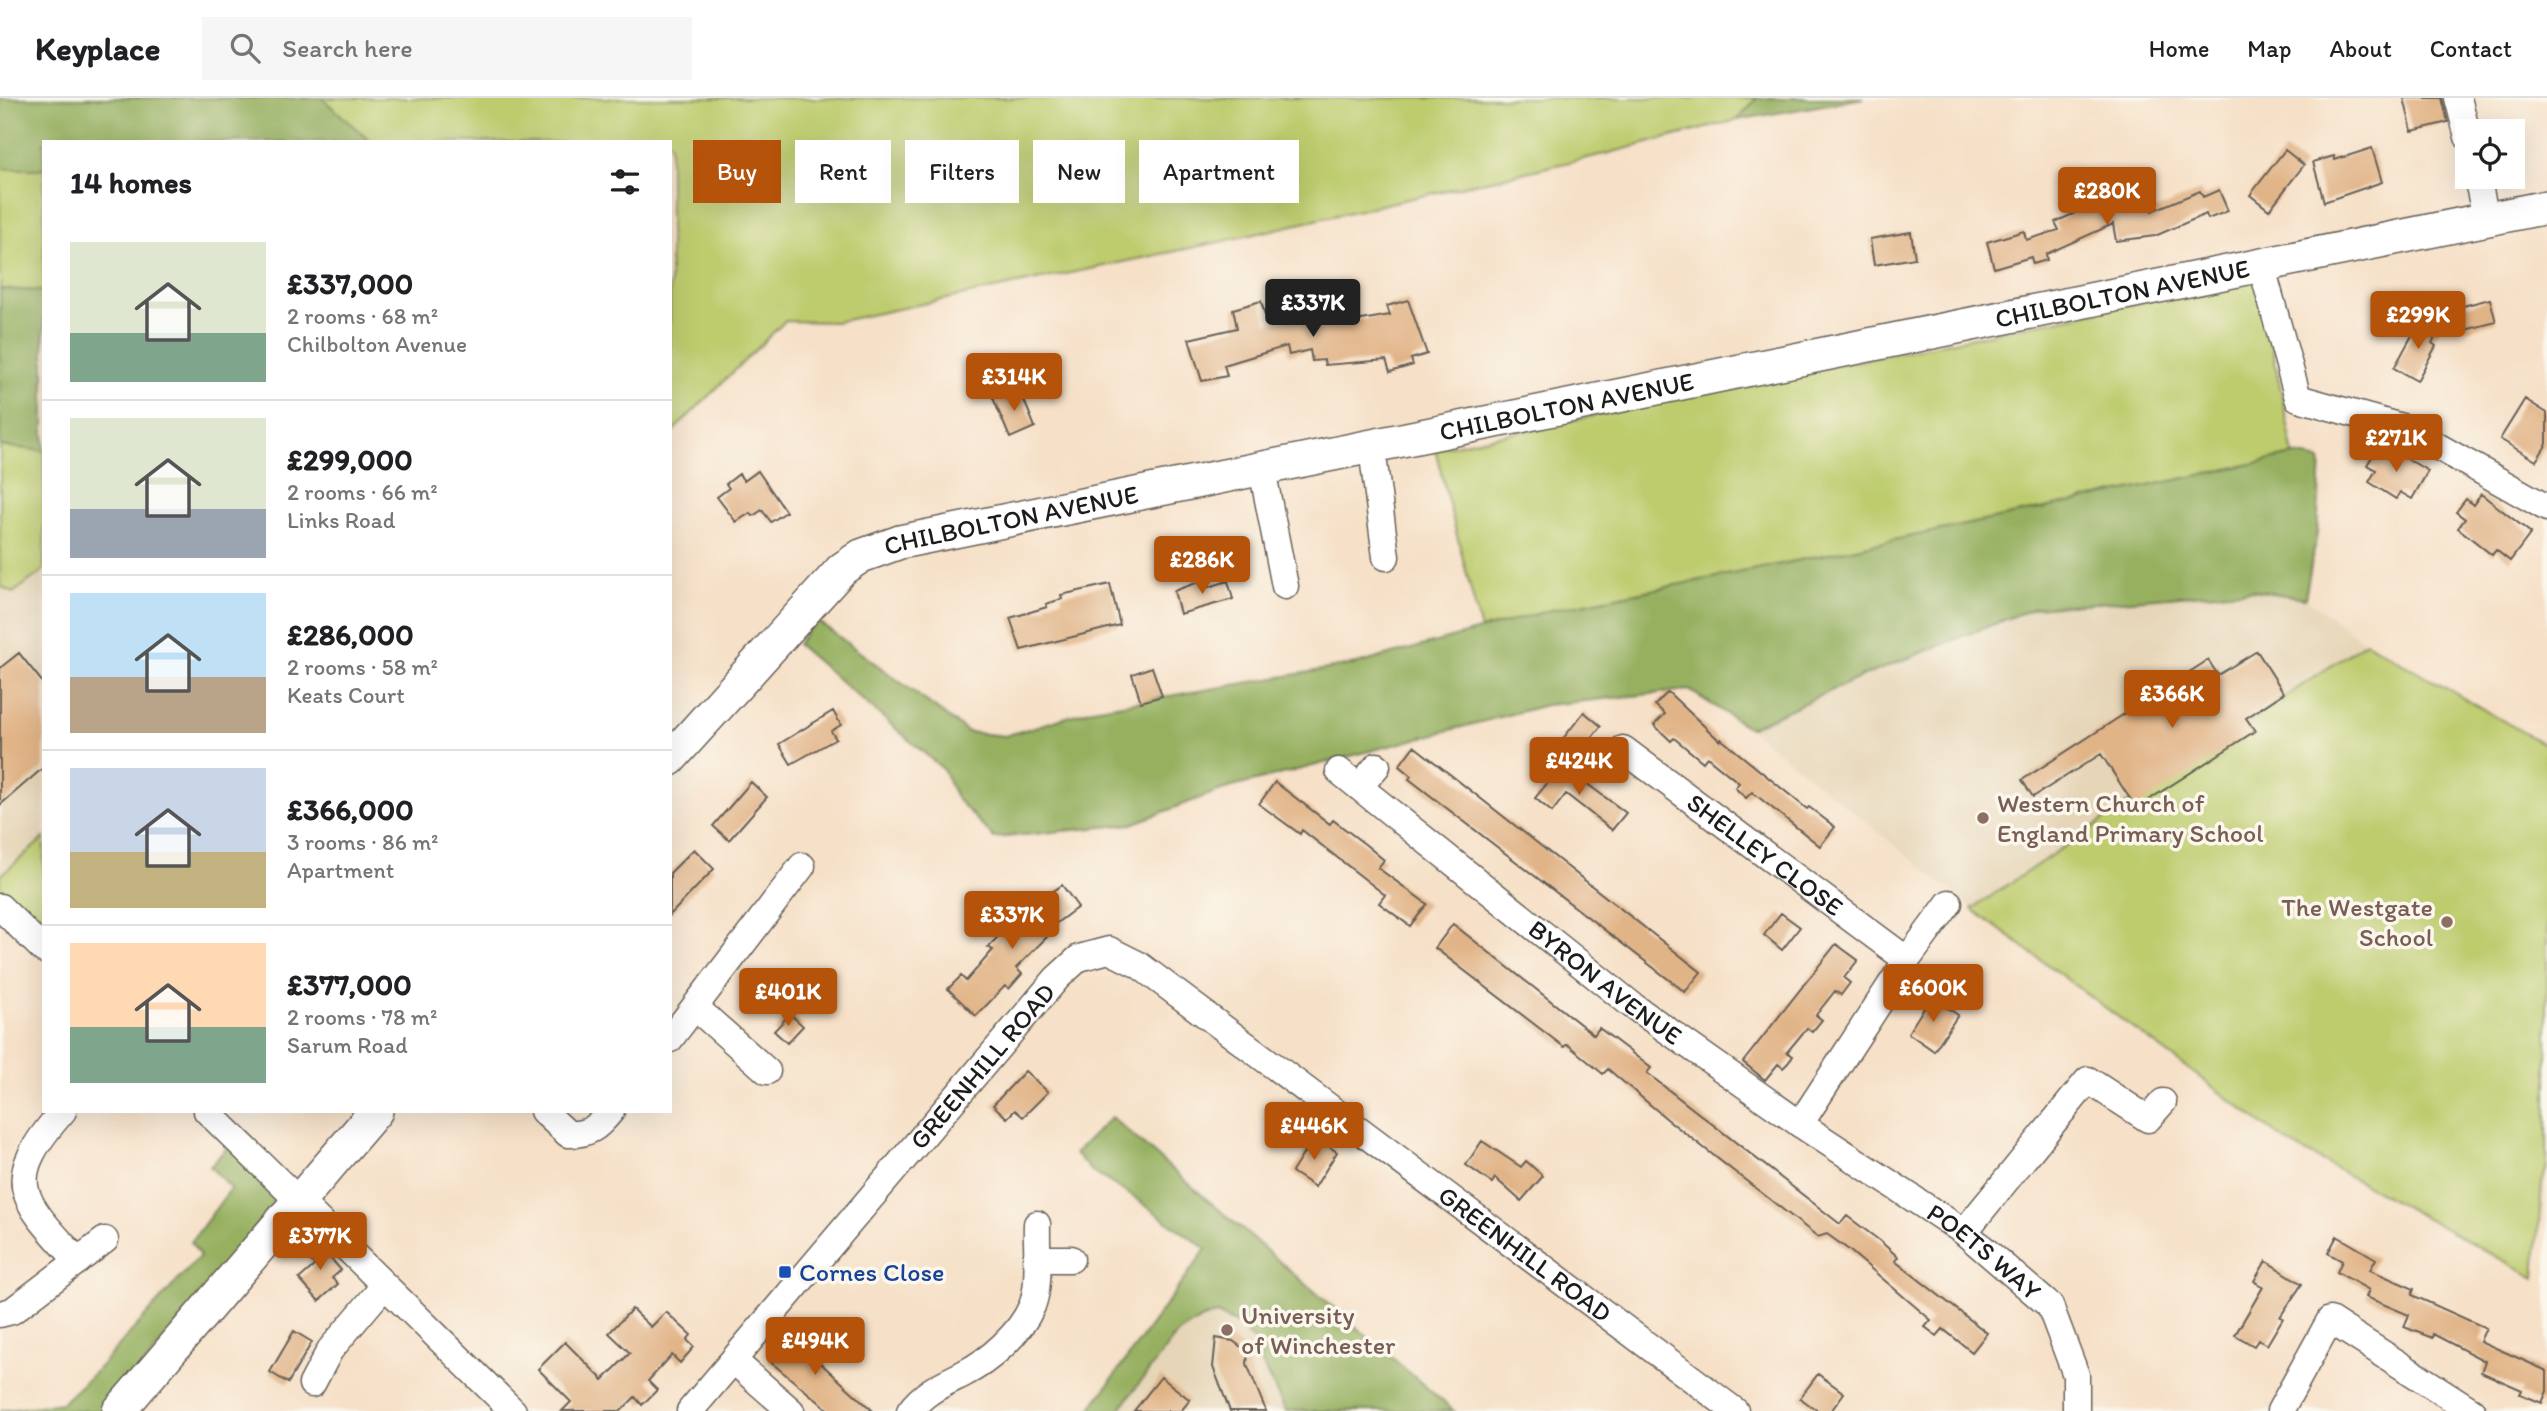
<!DOCTYPE html>
<html lang="en">
<head>
<meta charset="utf-8">
<style>
  :root { --surface:#fff; --page:#f6f6f6; --text:#202124; --muted:#757577; --line:#e0e0e0; --accent:#b45309 }
  body { margin:0; font-family:Itim,sans-serif; background:var(--page); color:var(--text); height:100vh; display:flex; flex-direction:column; font-size:26px; white-space:nowrap }
  * { box-sizing:border-box; margin:0 }
  p { font-size:23px; color:var(--muted) }
  .icon { flex:none; width:38px; height:38px; fill:none; stroke:currentColor; stroke-width:2; stroke-linecap:round; stroke-linejoin:round }
  .map { position:relative; flex:1; overflow:hidden }
  .side { position:absolute; left:42px; top:42px; width:630px; height:973px; display:flex; flex-direction:column; background:var(--surface); border-radius:0px; box-shadow:0 7px 28px #0002 }
  .side>* { flex:none }
  .top-card { position:absolute; left:693px; top:42px; width:665px; height:63px; display:flex; gap:14px }
  .tools { position:absolute; left:2455px; top:21px; display:grid; gap:14px }
  .tools a { display:grid; place-items:center; width:70px; height:70px; border-radius:0px; background:var(--surface); box-shadow:0 7px 28px #0002; font-size:35px }
  .price { position:absolute; translate:-50% -60px; padding:0 16px; border-radius:7px; background:var(--accent); color:#fff; font-size:23px; line-height:46px; filter:drop-shadow(0 2px 4px #0008) }
  .price::after { content:''; position:absolute; left:50%; top:42px; width:21px; height:16px; margin-left:-10px; background:inherit; clip-path:polygon(0 0,100% 0,50% 100%) }
  .price.on { background:#222; color:#fff }
  ul { padding:0; list-style:none }
  li { display:flex; align-items:center; gap:21px; height:175px; padding:0 28px }
  li+li { border-top:2px solid var(--line) }
  li span { display:grid; place-items:center; flex:none; width:196px; height:140px; border-radius:0px; color:#555 }
  li>.icon { margin-inline-start:auto }
  span .icon { width:84px; height:84px; fill:#fffc; stroke-width:1 }
  li b { font-size:30px }
  h2 { display:flex; justify-content:space-between; align-items:center; height:84px; padding:0 28px; font-size:30px }
  .tag { padding:0 24px; border-radius:0px; background:var(--surface); box-shadow:0 7px 28px #0002; font-size:24px; line-height:63px }
  .tag.on { background:var(--accent); color:#fff }
  header { display:flex; align-items:center; gap:42px; box-sizing:border-box; height:98px; padding:0 35px; background:var(--surface); border-bottom:2px solid var(--line) }
  header strong { font-size:33px }
  nav { display:flex; gap:38px; margin-inline-start:auto; font-size:24px }
  .search { width:490px; height:63px; background:var(--page); display:flex; align-items:center; gap:18px; box-sizing:border-box; padding:0 24px; border-radius:0px; color:var(--muted); font-size:26px }
  .map>svg:first-child { display:block }
  .built { fill:#e6d5b7 }
  .green { fill:#becc6e; stroke:#6d7445; stroke-width:2 }
  .forest { fill:#96b061; stroke:#59663e; stroke-width:2 }
  .building { fill:#e1b487 }
  .lines { fill:none; stroke-linecap:round; stroke-linejoin:round }
  .minor-casing { stroke:#686158; stroke-width:29 }
  .major-casing { stroke:#686158; stroke-width:36 }
  .minor { stroke:#fff; stroke-width:26 }
  .major { stroke:#fff; stroke-width:33 }
  .education-dot { fill:#8d6e63; stroke:#fbf7ec; stroke-width:2.5 }
  .transit-dot { fill:#1a4fb4; stroke:#fbf7ec; stroke-width:2.5 }
  .labels { text-anchor:middle; dominant-baseline:central; stroke-width:7; stroke-linejoin:round; paint-order:stroke }
  .street-label { font-size:26px; fill:#1c1c1c; stroke:#fbf7ec }
  .education-label { font-size:26px; fill:#785e54; stroke:#fbf7ec; text-anchor:start }
  .transit-label { font-size:26px; fill:#164399; stroke:#fbf7ec; text-anchor:start }
</style>
</head>
<body>
<header>
<strong>Keyplace</strong>
<div class="search"><svg class="icon" aria-label="search" viewBox="0 0 24 24"><circle cx="10" cy="10" r="6"/><path d="M15 15l6 6"/></svg>Search here</div>
<nav><a>Home</a><a>Map</a><a>About</a><a>Contact</a></nav>
</header>
<div class="map">
<svg width="2547" height="1313" viewBox="0 0 2547 1313">
  <rect width="100%" height="100%" fill="#fbf7ec"/>
  <filter id="ink" filterUnits="userSpaceOnUse"><feTurbulence type="fractalNoise" baseFrequency=".0143" numOctaves="2"/><feDisplacementMap in="SourceGraphic" scale="14" xChannelSelector="R" yChannelSelector="G"/><feConvolveMatrix kernelMatrix="1 2 1 2 8 2 1 2 1" color-interpolation-filters="sRGB"/></filter>
  <filter id="wash" filterUnits="userSpaceOnUse"><feTurbulence type="fractalNoise" baseFrequency=".00686" numOctaves="4" result="noise"/><feDisplacementMap in="SourceGraphic" scale="28" xChannelSelector="R" yChannelSelector="G"/><feGaussianBlur stdDeviation="1.57" result="paint"/><feColorMatrix in="noise" values="0 0 0 0 0 0 0 0 0 0 0 0 0 0 0 0 0 1.4 0 .05"/><feComposite in="paint" operator="in"/></filter>
  <g filter="url(#wash)">
    <rect width="100%" height="100%" fill="#f6e0c7"/>
    <path class="built" d="M 44,472 L 44,740 L 0,778 L 0,489 L 14,495 Z
      M 2253,492 L 2305,500 L 2366,544 L 1972,810 L 1749,630 L 1866,577 L 2033,510 Z
      M 1206,1151 L 1405,1313 L 1089,1313 Z"/>
    <path class="green" d="M 0,0 L 1757,0 L 1737,22 L 1609,55 L 1224,143 L 836,224 L 785,223 L 670,336 L 670,44 L 44,44 L 44,472 L 13,495 L 0,488 Z
      M 2258,180 L 2294,357 L 1762,470 L 1551,512 L 1481,532 L 1435,351 Z
      M 2366,544 L 2547,648 L 2547,1068 L 2542,1086 L 2535,1180 L 2287,1044 L 1972,811 Z
      M 44,740 L 44,835 L 0,792 L 0,778 Z"/>
    <path class="forest" d="M 0,0 L 322,0 L 371,44 L 44,44 L 44,71 L 0,71 Z
      M 1757,0 L 1864,0 L 1737,22 Z
      M 0,191 L 44,193 L 44,353 L 0,348 Z
      M 2294,357 L 2321,362 L 2317,435 L 2305,500 L 2253,492 L 2034,510 L 1866,577 L 1749,630 L 1689,592 L 1546,607 L 1221,692 L 1132,726 L 994,740 L 956,700 L 943,671 L 797,546 L 816,522 L 968,634 L 1005,638 L 1093,611 L 1357,566 L 1551,512 L 1762,470 Z
      M 1111,1019 L 1454,1313 L 1286,1313 L 1264,1270 L 1255,1244 L 1237,1226 L 1217,1216 L 1202,1220 L 1177,1236 L 1118,1313 L 1089,1313 L 1206,1151 L 1135,1100 L 1091,1073 L 1075,1055 Z
      M 229,1047 L 281,1098 L 107,1313 L 0,1313 L 62,1305 L 94,1275 L 200,1158 L 191,1144 L 231,1090 L 210,1069 Z"/>
    <g id="blocks">
      <path class="building" d="M 2404,0 L 2442,0 L 2448,24 L 2412,33 Z
        M 2372,50 L 2382,84 L 2324,104 L 2313,64 L 2334,58 L 2335,62 Z
        M 2285,52 L 2304,67 L 2269,112 L 2250,97 Z
        M 2219,92 L 2228,113 L 2208,121 L 2206,116 L 2155,138 L 2116,143 L 2113,126 L 2046,156 L 2047,162 L 2033,166 L 2031,159 L 1994,170 L 1987,144 L 2024,133 L 2026,142 L 2059,132 L 2055,124 L 2091,108 L 2094,114 L 2149,103 L 2152,113 L 2200,93 L 2203,99 Z
        M 1911,134 L 1915,160 L 1874,167 L 1870,141 Z
        M 2490,201 L 2496,224 L 2465,232 L 2459,209 Z
        M 1408,202 L 1427,256 L 1411,261 L 1413,267 L 1390,274 L 1386,262 L 1325,267 L 1324,262 L 1312,263 L 1310,252 L 1289,257 L 1287,248 L 1224,267 L 1227,278 L 1202,283 L 1189,241 L 1237,230 L 1233,211 L 1261,203 L 1267,225 L 1336,212 L 1339,226 L 1390,217 L 1387,208 Z
        M 2421,221 L 2440,231 L 2432,245 L 2436,248 L 2417,283 L 2394,270 Z
        M 1019,290 L 1035,329 L 1010,340 L 993,300 Z
        M 2525,301 L 2547,315 L 2547,346 L 2536,363 L 2500,341 Z
        M 2389,350 L 2428,373 L 2412,401 L 2400,394 L 2396,401 L 2369,384 L 2376,372 L 2367,367 L 2377,351 L 2386,356 Z
        M 758,373 L 786,414 L 771,424 L 762,412 L 753,418 L 750,415 L 736,424 L 717,399 L 729,390 L 726,386 L 739,376 L 744,383 Z
        M 2481,396 L 2531,435 L 2510,463 L 2496,452 L 2492,457 L 2458,430 L 2465,421 L 2456,414 L 2466,401 L 2473,407 Z
        M 1207,481 L 1209,489 L 1228,483 L 1233,501 L 1180,516 L 1174,493 Z
        M 1110,486 L 1120,527 L 1021,552 L 1010,520 L 1047,509 L 1046,506 L 1062,501 L 1061,497 Z
        M 2257,553 L 2284,595 L 2246,620 L 2255,633 L 2136,710 L 2101,656 L 2033,699 L 2022,682 L 2208,562 L 2218,577 Z
        M 19,555 L 44,586 L 44,669 L 0,707 L 0,570 Z
        M 1152,569 L 1162,598 L 1141,604 L 1132,576 Z
        M 1668,594 L 1720,643 L 1721,641 L 1807,711 L 1809,709 L 1835,729 L 1820,748 L 1752,694 L 1746,700 L 1735,690 L 1739,685 L 1707,659 L 1703,664 L 1674,640 L 1671,643 L 1654,627 L 1665,616 L 1655,607 Z
        M 833,613 L 841,627 L 831,633 L 836,641 L 791,666 L 779,646 Z
        M 1584,614 L 1601,628 L 1580,655 L 1562,642 Z
        M 1414,648 L 1701,874 L 1685,894 L 1409,681 L 1411,678 L 1399,668 Z
        M 1562,667 L 1626,715 L 1612,732 L 1566,696 L 1552,714 L 1535,700 Z
        M 751,684 L 767,699 L 729,742 L 713,728 Z
        M 1275,684 L 1330,726 L 1333,722 L 1366,747 L 1384,762 L 1378,770 L 1427,806 L 1410,828 L 1379,805 L 1385,797 L 1302,732 L 1300,736 L 1259,706 Z
        M 694,751 L 714,771 L 670,817 L 670,775 Z
        M 1062,787 L 1078,809 L 1043,835 L 1047,839 L 1016,870 L 1022,876 L 1009,891 L 1005,888 L 976,918 L 948,891 L 961,878 L 966,883 L 993,852 L 988,849 L 1022,814 Z
        M 1781,815 L 1800,829 L 1782,852 L 1764,837 Z
        M 1453,826 L 1594,937 L 1599,930 L 1632,955 L 1651,970 L 1647,975 L 1840,1126 L 1847,1118 L 1880,1143 L 1898,1159 L 1895,1163 L 1987,1235 L 1972,1254 L 1943,1231 L 1937,1238 L 1925,1229 L 1931,1222 L 1849,1152 L 1827,1136 L 1818,1139 L 1667,1021 L 1608,971 L 1603,976 L 1567,946 L 1564,949 L 1435,850 Z
        M 1836,846 L 1858,862 L 1844,880 L 1850,885 L 1841,897 L 1835,893 L 1816,917 L 1822,922 L 1812,934 L 1807,930 L 1787,954 L 1793,958 L 1788,965 L 1783,970 L 1778,966 L 1765,982 L 1743,964 Z
        M 1931,899 L 1958,917 L 1934,953 L 1908,935 Z
        M 790,916 L 803,928 L 787,945 L 774,933 Z
        M 1025,973 L 1048,994 L 1023,1019 L 1015,1012 L 1007,1020 L 993,1007 Z
        M 1314,1039 L 1337,1054 L 1315,1089 L 1292,1074 Z
        M 1482,1043 L 1521,1069 L 1526,1063 L 1543,1078 L 1521,1103 L 1495,1080 L 1492,1085 L 1466,1067 Z
        M 2337,1138 L 2376,1161 L 2370,1172 L 2414,1191 L 2412,1197 L 2486,1230 L 2480,1243 L 2547,1273 L 2547,1293 L 2542,1305 L 2520,1296 L 2522,1292 L 2481,1274 L 2485,1263 L 2433,1236 L 2432,1240 L 2404,1229 L 2409,1217 L 2366,1199 L 2369,1192 L 2337,1174 L 2342,1163 L 2328,1155 Z
        M 315,1143 L 341,1172 L 332,1180 L 338,1186 L 319,1203 L 299,1181 L 315,1167 L 303,1154 Z
        M 2266,1163 L 2302,1186 L 2280,1219 L 2283,1220 L 2267,1247 L 2258,1242 L 2254,1248 L 2235,1237 L 2263,1189 L 2254,1183 Z
        M 632,1211 L 651,1229 L 666,1214 L 691,1237 L 687,1242 L 694,1249 L 680,1265 L 672,1257 L 648,1283 L 657,1292 L 642,1307 L 635,1299 L 621,1313 L 562,1313 L 571,1304 L 538,1271 L 565,1244 L 603,1282 L 630,1255 L 609,1235 Z
        M 294,1233 L 312,1244 L 288,1285 L 270,1274 Z
        M 793,1234 L 819,1259 L 816,1261 L 873,1313 L 830,1313 L 768,1262 Z
        M 1216,1240 L 1233,1243 L 1248,1254 L 1247,1266 L 1266,1313 L 1230,1313 L 1213,1269 Z
        M 1818,1276 L 1844,1295 L 1831,1313 L 1818,1313 L 1800,1300 Z
        M 1161,1279 L 1190,1302 L 1181,1313 L 1134,1313 Z"/>
    </g>
  </g>
  <g filter="url(#ink)">
    <use href="#blocks" fill-opacity="0" stroke="#686158" stroke-width="2"/>
    <g class="lines">
      <defs>
        <g id="minor">
          <path d="M 2458,0 L 2468,39"/>
          <path d="M 2477,79 L 2486,120"/>
          <path d="M 2261,166 L 2298,300 L 2405,330 L 2547,410"/>
          <path d="M 1372,350 L 1386,459"/>
          <path d="M 1262,371 L 1285,488"/>
          <path id="s1" d="M 1623,651 L 1907,862"/>
          <path id="s2" d="M 1339,673 L 1633,908 L 1800,1026 L 1964,1134 L 2050,1208 L 2076,1277 L 2076,1313"/>
          <path d="M 1359,689 L 1377,668"/>
          <path d="M 0,809 L 44,852"/>
          <path d="M 696,910 L 767,973"/>
          <path d="M 670,941 L 802,768"/>
          <path d="M 63,1013 C 0,1084 21,1101 78,1163"/>
          <path d="M 207,1013 L 513,1313"/>
          <path d="M 543,1013 L 568,1036 C 589,1037 598,1029 611,1013"/>
          <path d="M 1800,1026 L 1907,862 L 1949,805"/>
          <path d="M 1964,1134 L 2088,982 L 2148,1021 L 2163,1004"/>
          <path d="M 1036,1161 L 1071,1161"/>
          <path d="M 0,1216 L 12,1213 L 105,1142"/>
          <path d="M 734,1263 L 791,1313"/>
          <path d="M 312,1286 L 330,1252 L 384,1188"/>
          <path id="s3" d="M 690,1313 L 1057,880 L 1079,860 L 1109,852 L 1139,867 L 1735,1313"/>
          <path d="M 910,1313 C 925,1293 941,1287 963,1276 C 989,1263 1020,1236 1032,1208 C 1041,1185 1036,1151 1037,1126"/>
          <path d="M 2280,1313 L 2330,1222 L 2472,1313"/>
        </g>
        <g id="major">
          <path id="s4" d="M 670,661 L 842,471 L 861,458 L 900,444 L 2547,109"/>
          <path d="M 119,1313 L 376,1013"/>
        </g>
      </defs>
      <use href="#minor" class="minor-casing"/>
      <use href="#major" class="major-casing"/>
      <use href="#minor" class="minor"/>
      <use href="#major" class="major"/>
    </g>
  </g>
  <g class="education-dot">
    <circle cx="1983" cy="720" r="7"/>
    <circle cx="2447" cy="824" r="7"/>
    <circle cx="1227" cy="1232" r="7"/>
  </g>
  <rect class="transit-dot" x="778" y="1167" width="14" height="14" rx="3.5"/>
  <g class="labels">
    <g class="street-label">
      <text stroke="none"><textPath href="#s4" startOffset="1568">CHILBOLTON AVENUE</textPath></text>
      <text stroke="none"><textPath href="#s4" startOffset="1001">CHILBOLTON AVENUE</textPath></text>
      <text stroke="none"><textPath href="#s4" startOffset="434">CHILBOLTON AVENUE</textPath></text>
      <text stroke="none"><textPath href="#s1" startOffset="177">SHELLEY CLOSE</textPath></text>
      <text stroke="none"><textPath href="#s2" startOffset="340">BYRON AVENUE</textPath></text>
      <text stroke="none"><textPath href="#s3" startOffset="452">GREENHILL ROAD</textPath></text>
      <text stroke="none"><textPath href="#s2" startOffset="805">POETS WAY</textPath></text>
      <text stroke="none"><textPath href="#s3" startOffset="1144">GREENHILL ROAD</textPath></text>
    </g>
    <g class="education-label">
      <text x="1997" y="705">Western Church of<tspan x="1997" dy="30">England Primary School</tspan></text>
      <text x="2433" y="809" text-anchor="end">The Westgate<tspan x="2433" dy="30">School</tspan></text>
      <text x="1241" y="1217">University<tspan x="1241" dy="30">of Winchester</tspan></text>
    </g>
    <g class="transit-label">
      <text x="799" y="1174">Cornes Close</text>
    </g>
  </g>
</svg>
<div class="tools">
<a><svg class="icon" aria-label="locate" viewBox="0 0 24 24"><circle cx="12" cy="12" r="6"/><path d="M12 2v4M12 18v4M2 12h4M18 12h4"/></svg></a>
</div>
<b class="price" style="left:2107px;top:129px">£280K</b>
<b class="price on" style="left:1313px;top:241px">£337K</b>
<b class="price" style="left:2418px;top:253px">£299K</b>
<b class="price" style="left:1014px;top:315px">£314K</b>
<b class="price" style="left:2396px;top:376px">£271K</b>
<b class="price" style="left:1202px;top:498px">£286K</b>
<b class="price" style="left:2172px;top:632px">£366K</b>
<b class="price" style="left:1579px;top:699px">£424K</b>
<b class="price" style="left:1012px;top:853px">£337K</b>
<b class="price" style="left:1933px;top:926px">£600K</b>
<b class="price" style="left:788px;top:930px">£401K</b>
<b class="price" style="left:1314px;top:1064px">£446K</b>
<b class="price" style="left:320px;top:1174px">£377K</b>
<b class="price" style="left:815px;top:1279px">£494K</b>
<div class="top-card">
<a class="tag on">Buy</a>
<a class="tag">Rent</a>
<a class="tag">Filters</a>
<a class="tag">New</a>
<a class="tag">Apartment</a>
</div>
<section class="side">
<h2>14 homes<svg class="icon" aria-label="filters" viewBox="0 0 24 24"><path d="M4 7h16M4 17h16"/><circle cx="9" cy="7" r="2"/><circle cx="15" cy="17" r="2"/></svg></h2>
<ul>
<li><span style="background:linear-gradient(#dfe7d0 65%,#7fa58c 0)"><svg class="icon" aria-label="home" viewBox="0 0 24 24"><path d="M3 11l9-7 9 7M6 9v11h12V9"/></svg></span><div><b>£337,000</b><p>2 rooms · 68 m²</p><p>Chilbolton Avenue</p></div></li>
<li><span style="background:linear-gradient(#dfe7d0 65%,#9aa5b1 0)"><svg class="icon" aria-label="home" viewBox="0 0 24 24"><path d="M3 11l9-7 9 7M6 9v11h12V9"/></svg></span><div><b>£299,000</b><p>2 rooms · 66 m²</p><p>Links Road</p></div></li>
<li><span style="background:linear-gradient(#bfe0f5 60%,#b9a48a 0)"><svg class="icon" aria-label="home" viewBox="0 0 24 24"><path d="M3 11l9-7 9 7M6 9v11h12V9"/></svg></span><div><b>£286,000</b><p>2 rooms · 58 m²</p><p>Keats Court</p></div></li>
<li><span style="background:linear-gradient(#c9d6e8 60%,#c2b280 0)"><svg class="icon" aria-label="home" viewBox="0 0 24 24"><path d="M3 11l9-7 9 7M6 9v11h12V9"/></svg></span><div><b>£366,000</b><p>3 rooms · 86 m²</p><p>Apartment</p></div></li>
<li><span style="background:linear-gradient(#ffd9b3 60%,#7fa58c 0)"><svg class="icon" aria-label="home" viewBox="0 0 24 24"><path d="M3 11l9-7 9 7M6 9v11h12V9"/></svg></span><div><b>£377,000</b><p>2 rooms · 78 m²</p><p>Sarum Road</p></div></li>
</ul>
</section>
</div>
</body>
</html>
